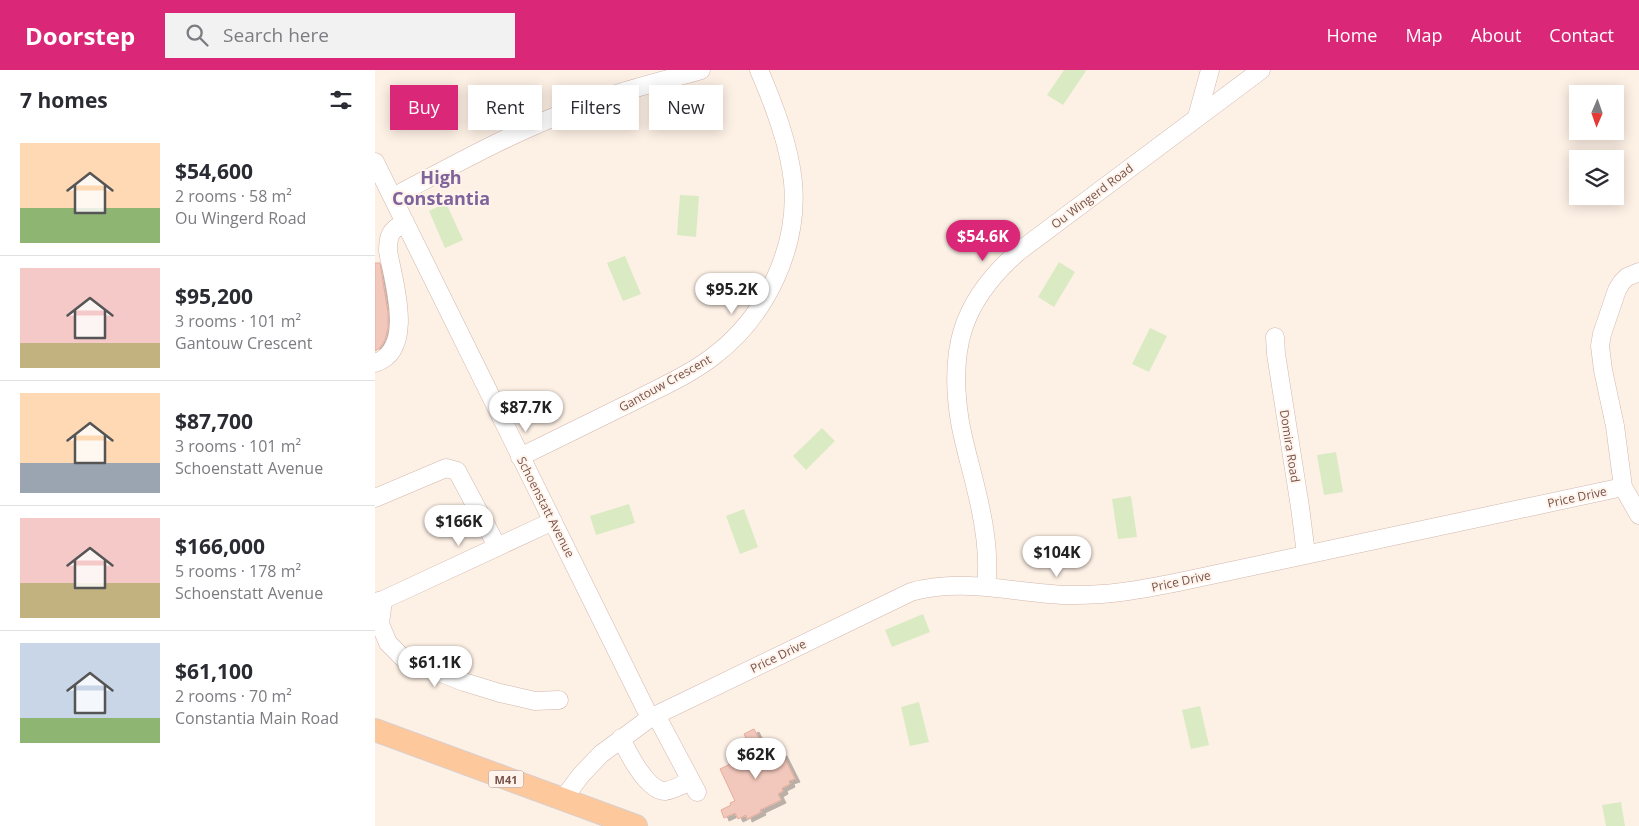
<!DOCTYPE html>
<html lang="en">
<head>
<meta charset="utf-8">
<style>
  :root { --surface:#fff; --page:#f2f2f3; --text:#2b2b33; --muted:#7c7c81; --line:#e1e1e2; --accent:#db2777 }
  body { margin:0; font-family:"Open Sans",sans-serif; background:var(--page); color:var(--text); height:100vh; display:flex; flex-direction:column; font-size:19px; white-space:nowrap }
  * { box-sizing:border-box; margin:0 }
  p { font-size:16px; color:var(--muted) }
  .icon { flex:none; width:28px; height:28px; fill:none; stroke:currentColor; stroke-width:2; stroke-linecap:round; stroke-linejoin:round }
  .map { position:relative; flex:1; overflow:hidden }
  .panel { display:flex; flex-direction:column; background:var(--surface); width:375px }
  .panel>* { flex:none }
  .banner { position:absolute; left:15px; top:15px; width:475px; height:45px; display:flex; gap:10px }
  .needle { width:32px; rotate:182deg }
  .buttons { position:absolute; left:1194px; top:15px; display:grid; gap:10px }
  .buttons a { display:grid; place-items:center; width:55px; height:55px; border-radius:0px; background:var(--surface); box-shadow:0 2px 12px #0003; font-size:25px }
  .price { position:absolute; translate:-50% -42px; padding:0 11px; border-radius:18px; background:#fff; color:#222; font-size:16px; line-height:32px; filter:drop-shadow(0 1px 2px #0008) }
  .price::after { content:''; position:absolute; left:50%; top:30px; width:15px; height:11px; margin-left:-8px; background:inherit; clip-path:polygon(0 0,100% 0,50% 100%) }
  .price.active { background:var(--accent); color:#fff }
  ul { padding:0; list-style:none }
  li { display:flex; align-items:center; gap:15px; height:125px; padding:0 20px }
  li+li { border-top:1px solid var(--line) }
  li span { display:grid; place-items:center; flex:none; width:140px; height:100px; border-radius:0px; color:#555 }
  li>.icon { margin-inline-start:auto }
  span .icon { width:60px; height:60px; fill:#fffc; stroke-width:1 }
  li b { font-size:21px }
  h2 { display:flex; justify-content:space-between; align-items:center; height:60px; padding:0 20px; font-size:21px }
  .tag { padding:0 18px; border-radius:0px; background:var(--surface); box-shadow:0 2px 12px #0003; font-size:18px; line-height:45px }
  .tag.active { background:var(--accent); color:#fff }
  header { display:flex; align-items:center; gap:30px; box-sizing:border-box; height:70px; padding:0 25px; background:var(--accent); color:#fff }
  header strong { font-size:24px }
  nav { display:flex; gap:28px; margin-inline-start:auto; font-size:18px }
  .search { width:350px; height:45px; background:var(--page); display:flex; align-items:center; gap:12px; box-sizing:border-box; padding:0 18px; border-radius:0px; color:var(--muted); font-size:19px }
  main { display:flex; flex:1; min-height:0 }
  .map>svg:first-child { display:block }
  .green { fill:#daebc3 }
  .building { fill:#f3c8bc; stroke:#e7ab9b; filter:url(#shadow) }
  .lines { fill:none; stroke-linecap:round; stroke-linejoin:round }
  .minor-casing { stroke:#d1b7ad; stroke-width:19 }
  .major-casing { stroke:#d9cfcc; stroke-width:24 }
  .minor { stroke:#fff; stroke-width:18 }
  .major { stroke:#fdc89c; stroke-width:22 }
  .labels { text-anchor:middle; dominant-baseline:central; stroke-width:4; stroke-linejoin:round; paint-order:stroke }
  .shield { fill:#fff4ec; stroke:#a0837a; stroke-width:1 }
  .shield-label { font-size:11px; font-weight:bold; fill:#775249 }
  .street-label { font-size:12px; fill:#775249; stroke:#fff4ec }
  .district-label { font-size:18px; font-weight:bold; fill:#7f649b; stroke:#fff4ec }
</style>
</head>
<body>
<header>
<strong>Doorstep</strong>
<div class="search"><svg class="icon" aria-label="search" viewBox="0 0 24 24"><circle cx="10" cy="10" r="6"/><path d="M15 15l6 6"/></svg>Search here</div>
<nav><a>Home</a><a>Map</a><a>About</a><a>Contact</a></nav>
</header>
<main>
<section class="panel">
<h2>7 homes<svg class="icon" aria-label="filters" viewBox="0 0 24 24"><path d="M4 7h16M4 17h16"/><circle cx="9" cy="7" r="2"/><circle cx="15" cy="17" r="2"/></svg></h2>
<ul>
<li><span style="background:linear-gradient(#ffd9b3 65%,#8fb573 0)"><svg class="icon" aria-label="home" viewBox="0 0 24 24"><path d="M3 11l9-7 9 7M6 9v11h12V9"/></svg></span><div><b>$54,600</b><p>2 rooms · 58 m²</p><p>Ou Wingerd Road</p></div></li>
<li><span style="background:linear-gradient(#f6c9c9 75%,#c2b280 0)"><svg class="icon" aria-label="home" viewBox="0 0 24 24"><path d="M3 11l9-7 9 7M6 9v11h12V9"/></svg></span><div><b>$95,200</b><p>3 rooms · 101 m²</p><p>Gantouw Crescent</p></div></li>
<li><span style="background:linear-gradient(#ffd9b3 70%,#9aa5b1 0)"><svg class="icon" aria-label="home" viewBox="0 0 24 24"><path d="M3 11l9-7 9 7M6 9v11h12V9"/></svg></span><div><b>$87,700</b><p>3 rooms · 101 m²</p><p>Schoenstatt Avenue</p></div></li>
<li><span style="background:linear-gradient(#f6c9c9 65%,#c2b280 0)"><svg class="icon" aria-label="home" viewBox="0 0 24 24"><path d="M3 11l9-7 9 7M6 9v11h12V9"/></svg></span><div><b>$166,000</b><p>5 rooms · 178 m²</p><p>Schoenstatt Avenue</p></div></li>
<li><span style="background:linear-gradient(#c9d6e8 75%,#8fb573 0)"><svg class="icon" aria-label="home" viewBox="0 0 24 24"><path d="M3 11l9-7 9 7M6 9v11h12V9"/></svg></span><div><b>$61,100</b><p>2 rooms · 70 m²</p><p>Constantia Main Road</p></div></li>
</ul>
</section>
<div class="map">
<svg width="1264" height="756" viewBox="0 0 1264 756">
  <defs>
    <filter id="shadow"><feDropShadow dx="5" dy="3" stdDeviation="0" flood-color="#0004"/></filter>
  </defs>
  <rect width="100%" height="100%" fill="#fdf0e5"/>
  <path class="green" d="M 689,0 L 708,0 L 711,1 L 688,35 L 672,25 Z
    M 305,125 L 324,126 L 321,167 L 302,165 Z
    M 71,133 L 88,170 L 70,178 L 54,141 Z
    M 250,186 L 266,224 L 248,231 L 232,193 Z
    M 684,192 L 700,202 L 679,237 L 663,227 Z
    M 775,258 L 792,266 L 774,302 L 757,294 Z
    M 447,358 L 460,371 L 431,400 L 418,386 Z
    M 961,382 L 968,422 L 949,425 L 942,385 Z
    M 756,426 L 762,467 L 743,469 L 737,429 Z
    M 254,434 L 260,453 L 221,465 L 215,446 Z
    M 369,439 L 383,477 L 365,484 L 351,446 Z
    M 548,544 L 555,562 L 517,577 L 510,560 Z
    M 544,632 L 554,672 L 535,676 L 526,637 Z
    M 825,636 L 834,675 L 816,679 L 807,640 Z
    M 1246,732 L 1250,756 L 1231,756 L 1227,735 Z"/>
  <path class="building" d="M 0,193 L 5,193 L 13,243 L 13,258 L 10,270 L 5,278 L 0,281 Z
    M 379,659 L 394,689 L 407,683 L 420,709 L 414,711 L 415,714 L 407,718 L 408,721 L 403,724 L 406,730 L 385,740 L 386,742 L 372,749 L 371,745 L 363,749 L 360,743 L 349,748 L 346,740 L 356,735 L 355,733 L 360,731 L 345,699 L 378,683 L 369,664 Z"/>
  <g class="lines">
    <defs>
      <path id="minor" d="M 822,47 L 835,0
        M 0,92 L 275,648
        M 18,127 C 77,96 136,63 199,39 C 240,22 284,12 326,0
        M 1264,202 L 1252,207 L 1247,212 L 1242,220 L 1227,264 L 1225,276 L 1228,300 L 1240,356 L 1248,417 L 1264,445
        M 900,267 L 901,284 L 925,437 L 931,484
        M 0,293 C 41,280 18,210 13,181 C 13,164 16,160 30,152
        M 145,387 C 184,368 222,349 261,330 C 288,316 316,304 340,285 C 391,246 424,177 418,112 C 414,74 399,35 384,0
        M 0,428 L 71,398 L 82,401 L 122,476
        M 611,517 C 615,484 609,451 601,419 C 596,397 589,375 585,352 C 573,279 587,231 643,182 L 886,0
        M 8,530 L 5,554 L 13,573 L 28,588 L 89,612 L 125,623 L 160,631 L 184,630
        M 0,532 L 8,530 L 178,451
        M 281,645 L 322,722
        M 246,668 C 253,683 272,721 290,721 C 299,720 308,714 316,711
        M 188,729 L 206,705 L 226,684 L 275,648 L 536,522 C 586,507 640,523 691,525 C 731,526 764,520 804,512 L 1248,417"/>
      <path id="major" d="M 0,660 L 261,756"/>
    </defs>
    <use href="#minor" class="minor-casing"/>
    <use href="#major" class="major-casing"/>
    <use href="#minor" class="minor"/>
    <use href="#major" class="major"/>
  </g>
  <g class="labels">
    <rect class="shield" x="113.5" y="700.5" width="35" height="17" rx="4"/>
    <g class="shield-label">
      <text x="131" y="709">M41</text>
    </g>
    <g class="street-label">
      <text transform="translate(717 126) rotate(-37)">Ou Wingerd Road</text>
      <text transform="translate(290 313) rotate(-29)">Gantouw Crescent</text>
      <text transform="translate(915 376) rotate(81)">Domira Road</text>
      <text transform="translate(1202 427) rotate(-12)">Price Drive</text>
      <text transform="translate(171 437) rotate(63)">Schoenstatt Avenue</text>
      <text transform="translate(806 511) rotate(-12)">Price Drive</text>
      <text transform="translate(403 586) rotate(-26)">Price Drive</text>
    </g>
    <g class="district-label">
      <text x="66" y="107">High<tspan x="66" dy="21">Constantia</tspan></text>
    </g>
  </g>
</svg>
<div class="buttons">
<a><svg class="needle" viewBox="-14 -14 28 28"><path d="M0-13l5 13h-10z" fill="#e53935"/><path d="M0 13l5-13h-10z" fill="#7c7c81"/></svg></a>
<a><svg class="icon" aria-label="layers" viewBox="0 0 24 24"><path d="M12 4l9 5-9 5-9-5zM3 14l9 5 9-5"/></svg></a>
</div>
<b class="price active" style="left:608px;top:192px">$54.6K</b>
<b class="price" style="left:357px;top:245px">$95.2K</b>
<b class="price" style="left:151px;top:363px">$87.7K</b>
<b class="price" style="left:84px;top:477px">$166K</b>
<b class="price" style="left:682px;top:508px">$104K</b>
<b class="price" style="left:60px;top:618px">$61.1K</b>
<b class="price" style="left:381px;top:710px">$62K</b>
<div class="banner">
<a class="tag active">Buy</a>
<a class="tag">Rent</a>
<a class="tag">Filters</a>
<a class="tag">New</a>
</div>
</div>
</main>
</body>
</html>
